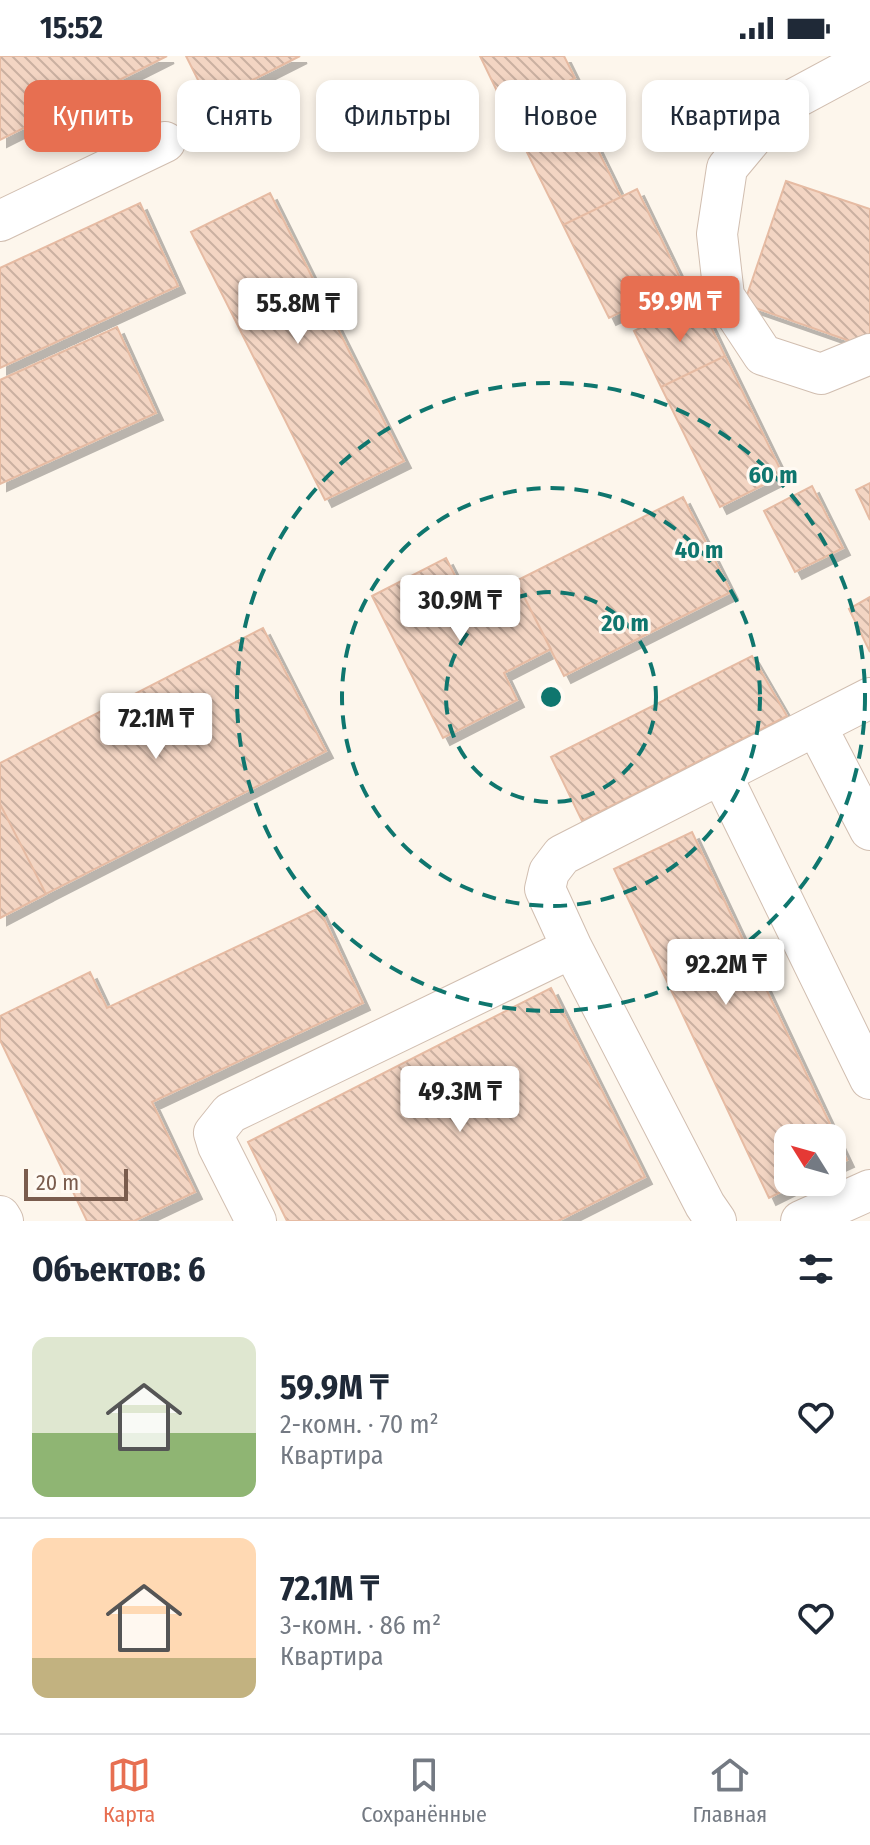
<!DOCTYPE html>
<html lang="ru">
<head>
<meta charset="utf-8">
<style>
  :root { --surface:#fff; --page:#f6f6f7; --text:#1f2937; --muted:#747a83; --line:#e0e1e3; --accent:#e76f51 }
  body { margin:0; font-family:"Fira Sans Condensed",sans-serif; background:var(--page); color:var(--text); height:100vh; display:flex; flex-direction:column; font-size:30px; white-space:nowrap }
  * { box-sizing:border-box; margin:0 }
  p { font-size:26px; color:var(--muted) }
  .icon { flex:none; width:44px; height:44px; fill:none; stroke:currentColor; stroke-width:2; stroke-linecap:round; stroke-linejoin:round }
  .map { position:relative; height:1165px; overflow:hidden }
  .side { display:flex; flex-direction:column; background:var(--surface); flex:1 }
  .side>* { flex:none }
  .guide { position:absolute; left:24px; top:24px; width:822px; height:72px; display:flex; gap:16px }
  .needle { width:52px; rotate:307deg }
  .tools { position:absolute; left:774px; top:1068px; display:grid; gap:16px }
  .tools a { display:grid; place-items:center; width:72px; height:72px; border-radius:16px; background:var(--surface); box-shadow:0 4px 12px #0003; font-size:40px }
  .scale { position:absolute; left:24px; bottom:20px; width:104px; box-sizing:border-box; padding-left:8px; border:4px solid #7a5c4d; border-top:0; font-size:22px; line-height:28px; white-space:nowrap; color:#7a5c4d; -webkit-text-stroke:6px #fffaf3; paint-order:stroke }
  .price { position:absolute; translate:-50% -68px; padding:0 18px; border-radius:8px; background:#fff; color:#222; font-size:26px; line-height:52px; filter:drop-shadow(0 2px 4px #0008) }
  .price::after { content:''; position:absolute; left:50%; top:48px; width:24px; height:18px; margin-left:-12px; background:inherit; clip-path:polygon(0 0,100% 0,50% 100%) }
  .price.active { background:var(--accent); color:#fff }
  ul { padding:0; list-style:none }
  li { display:flex; align-items:center; gap:24px; height:200px; padding:0 32px }
  li+li { border-top:2px solid var(--line) }
  li span { display:grid; place-items:center; flex:none; width:224px; height:160px; border-radius:16px; color:#555 }
  li>.icon { margin-inline-start:auto }
  span .icon { width:96px; height:96px; fill:#fffc; stroke-width:1 }
  li b { font-size:34px }
  h2 { display:flex; justify-content:space-between; align-items:center; height:96px; padding:0 32px; font-size:34px }
  .tag { padding:0 28px; border-radius:16px; background:var(--surface); box-shadow:0 4px 12px #0003; font-size:28px; line-height:72px }
  .tag.active { background:var(--accent); color:#fff }
  .status { display:flex; justify-content:space-between; align-items:center; height:56px; padding:0 40px; background:var(--surface); direction:ltr }
  .status svg { height:22px; fill:currentColor }
  .tab-bar { display:flex; justify-content:space-around; align-items:center; height:112px; border-top:2px solid var(--line); background:var(--surface); font-size:22px; color:var(--muted) }
  .tab-bar a { display:grid; justify-items:center; gap:4px }
  .tab-bar .active { color:var(--accent) }
  .map>svg:first-child { display:block }
  .building { fill:url(#building-back-hatch); stroke:#e6bba3; stroke-width:2; filter:url(#shadow) }
  .lines { fill:none; stroke-linecap:round; stroke-linejoin:round }
  .minor-casing { stroke:#d1beb0; stroke-width:42 }
  .minor { stroke:#fff; stroke-width:40 }
  .ring { fill:none; stroke:#0f766e; stroke-width:4; stroke-dasharray:14 10 }
  .centre { fill:#0f766e; stroke:#fffaf3; stroke-width:4 }
  .ring-label { font-size:24px; text-anchor:middle; font-weight:bold; fill:#0f766e; stroke:#fffaf3; stroke-width:6; stroke-linejoin:round; paint-order:stroke }
</style>
</head>
<body>
<div class="status"><b>15:52</b><svg viewBox="0 0 49 12"><path d="M0 12V9h3v3zM5 12V6h3v6zM10 12V3h3v9zM15 12V0h3v12zM26 1h20v11H26zM47 4h2v5h-2z"/></svg></div>
<div class="map">
<svg width="870" height="1165" viewBox="0 0 870 1165">
  <defs>
    <pattern id="building-back-hatch" width="6" height="6" patternUnits="userSpaceOnUse" patternTransform="scale(2)"><rect width="6" height="6" fill="#f3d5c3"/><path d="M-1 5l2 2M0 0l6 6M5-1l2 2" fill="none" stroke="#cab0a1"/></pattern>
    <filter id="shadow"><feDropShadow dx="7" dy="7" stdDeviation="0" flood-color="#0004"/></filter>
  </defs>
  <rect width="100%" height="100%" fill="#fdf6ec"/>
  <path class="building" d="M 0,0 L 167,0 L 0,84 Z
    M 186,0 L 300,0 L 209,46 Z
    M 480,0 L 564,0 L 575,22 L 507,56 Z
    M 565,27 L 621,141 L 563,169 L 507,56 Z
    M 786,125 L 870,153 L 870,283 L 867,291 L 744,248 Z
    M 637,133 L 682,226 L 609,262 L 563,169 Z
    M 270,137 L 404,405 L 325,444 L 191,176 Z
    M 140,147 L 178,230 L 0,312 L 0,212 Z
    M 698,244 L 725,300 L 661,331 L 634,275 Z
    M 117,271 L 156,357 L 0,428 L 0,324 Z
    M 725,300 L 783,419 L 720,451 L 661,331 Z
    M 870,427 L 870,464 L 856,434 Z
    M 812,430 L 843,492 L 795,516 L 764,455 Z
    M 683,441 L 731,536 L 564,620 L 516,525 Z
    M 446,502 L 470,549 L 516,525 L 551,593 L 504,617 L 517,644 L 443,682 L 372,540 Z
    M 870,541 L 870,596 L 849,553 Z
    M 263,572 L 326,695 L 46,838 L 0,748 L 0,707 Z
    M 752,600 L 787,660 L 582,765 L 551,701 Z
    M 0,748 L 46,838 L 0,862 Z
    M 692,776 L 847,1104 L 832,1111 L 832,1082 L 788,1082 L 788,1126 L 801,1126 L 769,1142 L 614,813 Z
    M 319,852 L 363,947 L 152,1046 L 195,1136 L 134,1165 L 87,1165 L 0,984 L 0,960 L 90,916 L 107,952 Z
    M 551,932 L 645,1121 L 558,1165 L 287,1165 L 248,1086 Z"/>
  <g class="lines">
    <defs>
      <path id="minor" d="M 870,2 L 777,52 L 727,112 L 717,178 L 724,240 L 763,299 L 821,318 L 870,298
        M 0,165 L 165,86
        M 816,670 L 870,774
        M 721,718 L 870,1023
        M 572,892 L 545,833 L 549,816 L 562,799 L 870,642
        M 0,1160 L 3,1165
        M 256,1165 L 218,1090 L 214,1077 L 230,1057 L 572,892 L 705,1149 L 716,1165
        M 801,1165 L 870,1134"/>
    </defs>
    <use href="#minor" class="minor-casing"/>
    <use href="#minor" class="minor"/>
  </g>
  <g class="ring">
    <circle cx="551" cy="641" r="105"/>
    <circle cx="551" cy="641" r="209"/>
    <circle cx="551" cy="641" r="314"/>
  </g>
  <circle cx="551" cy="641" r="12" class="centre"/>
  <g class="ring-label">
    <text x="773" y="427">60 m</text>
    <text x="699" y="502">40 m</text>
    <text x="625" y="575">20 m</text>
  </g>
</svg>
<div class="tools">
<a><svg class="needle" viewBox="-14 -14 28 28"><path d="M0-13l5 13h-10z" fill="#e53935"/><path d="M0 13l5-13h-10z" fill="#747a83"/></svg></a>
</div>
<div class="scale">20 m</div>
<b class="price active" style="left:680px;top:288px">59.9M ₸</b>
<b class="price" style="left:298px;top:290px">55.8M ₸</b>
<b class="price" style="left:460px;top:587px">30.9M ₸</b>
<b class="price" style="left:156px;top:705px">72.1M ₸</b>
<b class="price" style="left:726px;top:951px">92.2M ₸</b>
<b class="price" style="left:460px;top:1078px">49.3M ₸</b>
<div class="guide">
<a class="tag active">Купить</a>
<a class="tag">Снять</a>
<a class="tag">Фильтры</a>
<a class="tag">Новое</a>
<a class="tag">Квартира</a>
</div>
</div>
<section class="side">
<h2>Объектов: 6<svg class="icon" aria-label="filters" viewBox="0 0 24 24"><path d="M4 7h16M4 17h16"/><circle cx="9" cy="7" r="2"/><circle cx="15" cy="17" r="2"/></svg></h2>
<ul>
<li><span style="background:linear-gradient(#dfe7d0 60%,#8fb573 0)"><svg class="icon" aria-label="home" viewBox="0 0 24 24"><path d="M3 11l9-7 9 7M6 9v11h12V9"/></svg></span><div><b>59.9M ₸</b><p>2-комн. · 70 m²</p><p>Квартира</p></div><svg class="icon" aria-label="heart" viewBox="0 0 24 24"><path d="M12 20l-8-8c-3-5 5-10 8-4 3-6 11-1 8 4z"/></svg></li>
<li><span style="background:linear-gradient(#ffd9b3 75%,#c2b280 0)"><svg class="icon" aria-label="home" viewBox="0 0 24 24"><path d="M3 11l9-7 9 7M6 9v11h12V9"/></svg></span><div><b>72.1M ₸</b><p>3-комн. · 86 m²</p><p>Квартира</p></div><svg class="icon" aria-label="heart" viewBox="0 0 24 24"><path d="M12 20l-8-8c-3-5 5-10 8-4 3-6 11-1 8 4z"/></svg></li>
</ul>
</section>
<nav class="tab-bar">
<a class="active"><svg class="icon" aria-label="map" viewBox="0 0 24 24"><path d="M3 6l6-2 6 2 6-2v14l-6 2-6-2-6 2zM9 4v14M15 6v14"/></svg>Карта</a>
<a><svg class="icon" aria-label="saved" viewBox="0 0 24 24"><path d="M7 4h10v16l-5-4-5 4z"/></svg>Сохранённые</a>
<a><svg class="icon" aria-label="home" viewBox="0 0 24 24"><path d="M3 11l9-7 9 7M6 9v11h12V9"/></svg>Главная</a>
</nav>
</body>
</html>
